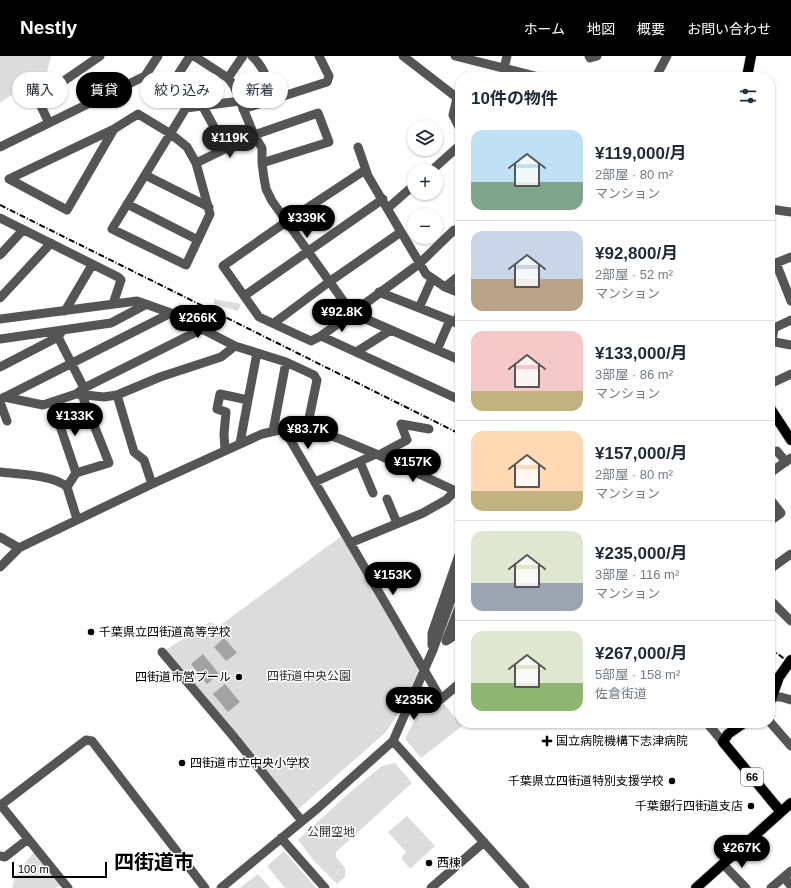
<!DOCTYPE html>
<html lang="ja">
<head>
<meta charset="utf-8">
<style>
  :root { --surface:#fff; --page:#f6f6f7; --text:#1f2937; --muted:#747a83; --line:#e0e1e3; --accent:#000 }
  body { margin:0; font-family:Arial,"Noto Sans JP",sans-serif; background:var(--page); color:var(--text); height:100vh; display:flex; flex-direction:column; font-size:15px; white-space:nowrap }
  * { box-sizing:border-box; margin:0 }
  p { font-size:13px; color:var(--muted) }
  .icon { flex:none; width:22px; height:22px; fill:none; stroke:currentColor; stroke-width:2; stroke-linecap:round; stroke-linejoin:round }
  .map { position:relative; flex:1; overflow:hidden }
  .side { position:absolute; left:455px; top:16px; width:320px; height:656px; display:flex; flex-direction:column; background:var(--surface); border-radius:16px; box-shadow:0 1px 3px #0004 }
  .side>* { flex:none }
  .hud { position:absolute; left:12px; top:16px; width:380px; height:36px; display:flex; gap:8px }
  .buttons { position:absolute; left:407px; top:64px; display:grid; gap:8px }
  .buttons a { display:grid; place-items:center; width:36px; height:36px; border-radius:50%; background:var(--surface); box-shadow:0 1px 3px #0004; font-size:20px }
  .scale { position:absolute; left:12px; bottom:10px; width:95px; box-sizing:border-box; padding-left:4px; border:2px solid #000; border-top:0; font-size:11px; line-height:14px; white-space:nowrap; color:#000; -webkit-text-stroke:3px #fff; paint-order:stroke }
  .price { position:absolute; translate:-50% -34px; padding:0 9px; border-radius:14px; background:var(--accent); color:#fff; font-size:13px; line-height:26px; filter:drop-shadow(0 1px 2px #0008) }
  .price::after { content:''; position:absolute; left:50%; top:24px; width:12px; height:9px; margin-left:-6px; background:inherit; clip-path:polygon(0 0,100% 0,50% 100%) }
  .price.selected { background:#222; color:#fff }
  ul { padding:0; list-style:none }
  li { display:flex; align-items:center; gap:12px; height:100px; padding:0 16px }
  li+li { border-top:1px solid var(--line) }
  li span { display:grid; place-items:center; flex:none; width:112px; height:80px; border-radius:12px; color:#555 }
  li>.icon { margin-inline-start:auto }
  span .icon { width:48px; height:48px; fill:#fffc; stroke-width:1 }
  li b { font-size:17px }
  h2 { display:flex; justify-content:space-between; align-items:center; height:48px; padding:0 16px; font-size:17px }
  .tag { padding:0 14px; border-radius:18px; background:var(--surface); box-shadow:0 1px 3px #0004; font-size:14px; line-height:36px }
  .tag.selected { background:var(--accent); color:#fff }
  header { display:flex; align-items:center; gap:24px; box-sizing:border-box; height:56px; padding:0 20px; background:var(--accent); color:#fff }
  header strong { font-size:19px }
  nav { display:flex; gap:22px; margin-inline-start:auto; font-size:14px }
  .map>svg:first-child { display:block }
  .green { fill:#dcdcdc }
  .water { fill:#a3a3a3 }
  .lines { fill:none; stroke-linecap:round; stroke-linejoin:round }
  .major-casing { stroke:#dbdbdb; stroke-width:12 }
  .minor { stroke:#555; stroke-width:9 }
  .major { stroke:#000; stroke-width:10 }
  .rail { stroke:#000; stroke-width:2; stroke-dasharray:6 2 1 2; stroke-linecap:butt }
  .poi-dot { fill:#000; stroke:#fff; stroke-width:1.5 }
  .labels { text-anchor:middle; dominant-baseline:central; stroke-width:3; stroke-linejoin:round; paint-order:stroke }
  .shield { fill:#fff; stroke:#4c4c4c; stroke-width:1 }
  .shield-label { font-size:11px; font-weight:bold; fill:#000 }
  .poi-label { font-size:12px; fill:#000; stroke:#fff; text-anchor:start }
  .park-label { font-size:12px; fill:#333; stroke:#fff }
  .town-label { font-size:20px; font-weight:bold; fill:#000; stroke:#fff }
</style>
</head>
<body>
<header>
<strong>Nestly</strong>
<nav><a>ホーム</a><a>地図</a><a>概要</a><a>お問い合わせ</a></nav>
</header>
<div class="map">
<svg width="791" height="832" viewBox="0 0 791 832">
  <rect width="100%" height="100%" fill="#fff"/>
  <path class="green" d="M 0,0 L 51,0 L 46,20 L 23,31 L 0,47 Z
    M 214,243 L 241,248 L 238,255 L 214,248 Z
    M 343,479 L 391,567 L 419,613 L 402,653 L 385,677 L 296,755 L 167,596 L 167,593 L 210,566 L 219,570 Z
    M 431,632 L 462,670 L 421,702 L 405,683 Z
    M 395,707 L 412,727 L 336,796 L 336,801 L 345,812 L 345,821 L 337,828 L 314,805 L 298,784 L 349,737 L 382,710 Z
    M 407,760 L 435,790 L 410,813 L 401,802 L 406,796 L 388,776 Z
    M 284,795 L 316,832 L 285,832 L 267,810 Z
    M 34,796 L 64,829 L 55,832 L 12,832 L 15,819 Z
    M 258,818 L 270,832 L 240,832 Z"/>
  <path class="water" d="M 224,582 L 237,597 L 226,605 L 214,591 Z
    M 203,598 L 219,618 L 207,628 L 191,608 Z
    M 225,628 L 240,646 L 228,656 L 213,638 Z"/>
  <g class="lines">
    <defs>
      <path id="major" d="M 747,21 L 751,0
        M 770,352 L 791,384
        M 770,646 L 779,621 L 791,604
        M 744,667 L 728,678 L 723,686 L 781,756
        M 696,832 L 791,747"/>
    </defs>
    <use href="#major" class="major-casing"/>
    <path class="minor" d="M 194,0 L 228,22 L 234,30 L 254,79 L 262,92 L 262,107 L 264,122 L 266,133 L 272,145 L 352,257 L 460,304
      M 252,0 C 265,12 269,27 273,43
      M 403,0 L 460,44
      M 455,0 L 539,21
      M 589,0 L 590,2 L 597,0
      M 504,12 L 507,0
      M 656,21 L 667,0
      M 228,22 L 243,0
      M 170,31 L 190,0
      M 457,42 L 453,59 L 460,73
      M 202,49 L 226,93
      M 243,53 L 327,26 L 329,20 L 319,0
      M 49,67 L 39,46 L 39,42 L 100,0
      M 0,91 L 145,20 L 158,0
      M 358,91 L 368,120 L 426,218 L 445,231 L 460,237
      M 196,107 L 254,79 L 318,57 L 329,86 L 262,107
      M 365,114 L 286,166 L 223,210 L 259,261 L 311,285 L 321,280 L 419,208 L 454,174
      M 431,115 L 460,89
      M 145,119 L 209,151
      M 9,123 L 114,73 L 138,58 L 171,78 L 187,91 L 196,107 L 210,158 L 186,209 L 112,173 L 186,52 L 240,45
      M 9,123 L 67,154 L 114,73
      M 127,148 L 198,184
      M 388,152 L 414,129
      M 770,153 L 791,156
      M 0,162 L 118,221 L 121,224 L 113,248
      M 0,199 L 23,174
      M 791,201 L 776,207 L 791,245
      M 445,231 L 460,219
      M 379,236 L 460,268
      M 244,240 L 383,143
      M 0,242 L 51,187
      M 419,252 L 432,223
      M 65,255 L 92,209
      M 0,263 L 137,245 L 171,257 L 235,290 L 286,306 L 314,319 L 317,324 L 307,372
      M 274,267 L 329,226 L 401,176
      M 456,267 L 460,256
      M 63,274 L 58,281 L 84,332
      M 321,280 L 460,344
      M 0,283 L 111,267 L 145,249
      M 770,285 L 791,289
      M 772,285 L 774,272 L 791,264
      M 437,294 L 450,264
      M 356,296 L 391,274
      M 0,311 L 58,281
      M 770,328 L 791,318
      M 76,338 L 84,332 L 202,273
      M 117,339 L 134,396 L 144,404 L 152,428
      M 4,341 L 43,349 L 76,338 L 104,341 L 117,339 L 160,321 L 221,301 L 235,290
      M 3,342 L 171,257
      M 248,344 L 257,297
      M 0,346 L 7,365
      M 284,373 L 441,643 L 460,627
      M 273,375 L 286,306
      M 225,394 L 224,378 L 226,356 L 217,353 L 220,338 L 248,344 L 240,387
      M 777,395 L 786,406
      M 379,399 L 407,384 L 401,368 L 429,373
      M 360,406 L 373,437
      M 0,416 C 18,418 54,419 67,431 L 77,463
      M 76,417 L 57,361 L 87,350
      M 770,417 L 791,402
      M 315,426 L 376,398
      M 67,431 L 76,417 L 109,407 L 82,339
      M 387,443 L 397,467
      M 770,443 L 781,457 L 770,465
      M 0,481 L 19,492
      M 350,487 L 423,457 L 446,444 L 455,435
      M 0,511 L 19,492 L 29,487 L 152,428 L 262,378 L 284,373 L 307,372 L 340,383 L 376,398 L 460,437
      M 770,513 L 791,498
      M 770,544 L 791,565
      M 446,585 L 460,549
      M 446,585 L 460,576
      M 432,589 L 432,577 L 460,496
      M 162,596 L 233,680 L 302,765
      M 772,641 L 781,641 L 791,644
      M 770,666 L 791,690
      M 707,667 L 723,686
      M 393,685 L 525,832
      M 0,748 L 68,832
      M 1,749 L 86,684 L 92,685 L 205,832
      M 281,782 L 325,832
      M 0,800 L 5,801 L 28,783
      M 723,808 L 746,832
      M 784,821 L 791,830
      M 221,832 L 318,752 L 393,685 L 433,594 L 460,519
      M 431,832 L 484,786
      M 771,832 L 791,815"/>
    <use href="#major" class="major"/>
    <path class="rail" d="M 0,149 L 460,378
      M 770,592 L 791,608"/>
  </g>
  <g class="poi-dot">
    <circle cx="91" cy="576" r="4"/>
    <circle cx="239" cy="621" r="4"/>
    <path d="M545 679h4v4h4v4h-4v4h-4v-4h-4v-4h4z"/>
    <circle cx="182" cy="707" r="4"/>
    <circle cx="672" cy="725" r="4"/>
    <circle cx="751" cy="750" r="4"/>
    <circle cx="429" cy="807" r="4"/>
  </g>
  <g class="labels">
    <rect class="shield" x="741" y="712" width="22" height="18" rx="3"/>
    <g class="shield-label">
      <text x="752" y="721">66</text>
    </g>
    <g class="poi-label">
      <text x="99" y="576">千葉県立四街道高等学校</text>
      <text x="231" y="621" text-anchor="end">四街道市営プール</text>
      <text x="556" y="685">国立病院機構下志津病院</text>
      <text x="190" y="707">四街道市立中央小学校</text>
      <text x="664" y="725" text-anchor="end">千葉県立四街道特別支援学校</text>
      <text x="743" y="750" text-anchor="end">千葉銀行四街道支店</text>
      <text x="437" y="807">西棟</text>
    </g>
    <g class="park-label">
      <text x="309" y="620">四街道中央公園</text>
      <text x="331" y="776">公開空地</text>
    </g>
    <g class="town-label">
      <text x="154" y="806">四街道市</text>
    </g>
  </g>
</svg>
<div class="buttons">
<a><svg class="icon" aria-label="layers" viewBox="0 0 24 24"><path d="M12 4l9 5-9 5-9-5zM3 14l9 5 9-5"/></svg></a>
<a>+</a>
<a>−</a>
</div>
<div class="scale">100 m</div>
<b class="price selected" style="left:230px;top:103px">¥119K</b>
<b class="price" style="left:307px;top:183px">¥339K</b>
<b class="price" style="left:342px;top:277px">¥92.8K</b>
<b class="price" style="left:198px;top:283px">¥266K</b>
<b class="price" style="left:75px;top:381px">¥133K</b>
<b class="price" style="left:308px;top:394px">¥83.7K</b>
<b class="price" style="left:413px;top:427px">¥157K</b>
<b class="price" style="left:393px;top:540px">¥153K</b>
<b class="price" style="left:414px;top:665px">¥235K</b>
<b class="price" style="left:742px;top:813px">¥267K</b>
<div class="hud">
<a class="tag">購入</a>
<a class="tag selected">賃貸</a>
<a class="tag">絞り込み</a>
<a class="tag">新着</a>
</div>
<section class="side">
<h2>10件の物件<svg class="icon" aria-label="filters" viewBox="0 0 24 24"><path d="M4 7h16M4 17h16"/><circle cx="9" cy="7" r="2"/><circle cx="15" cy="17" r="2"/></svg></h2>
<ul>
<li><span style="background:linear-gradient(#bfe0f5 65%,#7fa58c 0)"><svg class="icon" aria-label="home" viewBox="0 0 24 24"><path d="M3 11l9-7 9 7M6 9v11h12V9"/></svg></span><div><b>¥119,000/月</b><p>2部屋 · 80 m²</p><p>マンション</p></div></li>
<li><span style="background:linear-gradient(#c9d6e8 60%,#b9a48a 0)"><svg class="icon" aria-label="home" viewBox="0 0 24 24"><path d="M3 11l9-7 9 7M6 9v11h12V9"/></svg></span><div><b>¥92,800/月</b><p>2部屋 · 52 m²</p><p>マンション</p></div></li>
<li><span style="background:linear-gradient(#f6c9c9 75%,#c2b280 0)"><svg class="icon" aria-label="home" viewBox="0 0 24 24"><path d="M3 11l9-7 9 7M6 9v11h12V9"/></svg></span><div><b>¥133,000/月</b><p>3部屋 · 86 m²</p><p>マンション</p></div></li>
<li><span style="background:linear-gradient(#ffd9b3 75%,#c2b280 0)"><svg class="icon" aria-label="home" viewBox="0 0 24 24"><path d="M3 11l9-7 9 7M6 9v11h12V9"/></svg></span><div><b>¥157,000/月</b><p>2部屋 · 80 m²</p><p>マンション</p></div></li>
<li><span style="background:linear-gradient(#dfe7d0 65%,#9aa5b1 0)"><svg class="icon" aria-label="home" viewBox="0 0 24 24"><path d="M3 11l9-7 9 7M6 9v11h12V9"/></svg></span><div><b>¥235,000/月</b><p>3部屋 · 116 m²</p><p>マンション</p></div></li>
<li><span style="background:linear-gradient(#dfe7d0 65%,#8fb573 0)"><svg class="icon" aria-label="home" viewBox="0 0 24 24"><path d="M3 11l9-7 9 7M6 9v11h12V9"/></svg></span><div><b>¥267,000/月</b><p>5部屋 · 158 m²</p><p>佐倉街道</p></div></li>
</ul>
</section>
</div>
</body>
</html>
